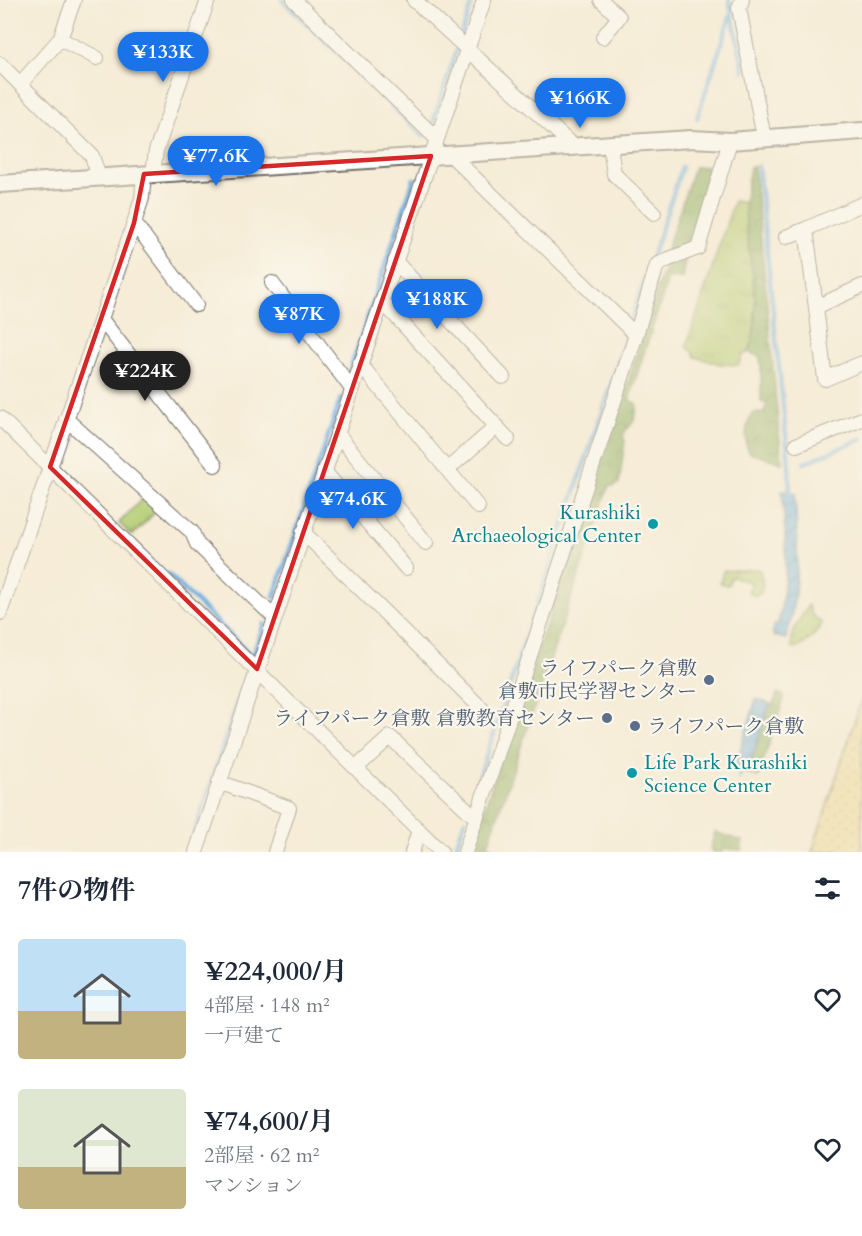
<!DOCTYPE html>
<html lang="ja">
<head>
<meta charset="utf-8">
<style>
  :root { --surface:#fff; --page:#f2f2f3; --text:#1f2937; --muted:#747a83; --accent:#1a73e8 }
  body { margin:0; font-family:Cardo,"Noto Serif JP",serif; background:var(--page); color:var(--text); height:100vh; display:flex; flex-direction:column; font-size:22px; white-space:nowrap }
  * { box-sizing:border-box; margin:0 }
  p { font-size:20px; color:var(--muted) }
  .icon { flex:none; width:33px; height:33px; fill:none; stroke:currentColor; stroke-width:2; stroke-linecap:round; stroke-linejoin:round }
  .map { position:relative; height:852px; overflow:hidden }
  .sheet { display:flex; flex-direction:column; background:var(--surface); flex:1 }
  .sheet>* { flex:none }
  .price { position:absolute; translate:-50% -51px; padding:0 14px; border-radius:21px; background:var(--accent); color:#fff; font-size:20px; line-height:39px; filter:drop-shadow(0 2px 3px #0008) }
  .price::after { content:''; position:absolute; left:50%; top:36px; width:18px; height:14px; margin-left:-9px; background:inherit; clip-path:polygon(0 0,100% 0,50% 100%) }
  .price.active { background:#222; color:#fff }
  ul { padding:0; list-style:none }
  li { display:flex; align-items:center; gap:18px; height:150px; padding:0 18px }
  li span { display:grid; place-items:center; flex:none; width:168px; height:120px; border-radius:6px; color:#555 }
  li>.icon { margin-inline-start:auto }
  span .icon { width:72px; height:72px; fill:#fffc; stroke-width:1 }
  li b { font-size:26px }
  h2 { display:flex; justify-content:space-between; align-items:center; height:72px; padding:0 18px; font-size:26px }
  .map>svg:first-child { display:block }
  .grass { fill:url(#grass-tufts); stroke:#6e7b4e; stroke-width:1.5 }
  .forest { fill:url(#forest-crowns); stroke:#5c6d47; stroke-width:1.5 }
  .sand { fill:url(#sand-dots); stroke:#8c8264; stroke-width:1.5 }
  .garden { fill:url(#garden-dots); stroke:#6e7b4e; stroke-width:1.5 }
  .water { fill:url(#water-waves); stroke:#4c6d86; stroke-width:1.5 }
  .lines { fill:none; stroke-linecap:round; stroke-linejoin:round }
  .stream { stroke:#6dafe2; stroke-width:4.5 }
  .minor-casing { stroke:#726f67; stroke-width:16 }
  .tertiary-casing { stroke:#726f67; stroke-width:20 }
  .minor { stroke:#fff; stroke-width:14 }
  .tertiary { stroke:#fff; stroke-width:16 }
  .marked { fill:none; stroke:#d62828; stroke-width:4.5; stroke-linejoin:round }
  .culture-dot { fill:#0f9aa8; stroke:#fbf7ec; stroke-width:2 }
  .service-dot { fill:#5c6f8a; stroke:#fbf7ec; stroke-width:2 }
  .labels { text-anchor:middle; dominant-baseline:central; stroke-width:4.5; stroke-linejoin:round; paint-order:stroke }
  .culture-label { font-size:20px; fill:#0d838f; stroke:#fbf7ec; text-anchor:end }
  .service-label { font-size:20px; fill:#4e5e75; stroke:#fbf7ec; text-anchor:end }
</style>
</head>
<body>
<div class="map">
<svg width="862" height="852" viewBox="0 0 862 852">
  <defs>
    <pattern id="grass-tufts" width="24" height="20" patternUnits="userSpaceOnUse" patternTransform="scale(1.5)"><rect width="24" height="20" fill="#b2cb71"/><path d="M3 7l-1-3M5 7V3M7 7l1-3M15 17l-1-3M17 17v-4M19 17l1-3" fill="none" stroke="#99ae62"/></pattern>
    <pattern id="forest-crowns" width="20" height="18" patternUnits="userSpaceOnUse" patternTransform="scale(1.5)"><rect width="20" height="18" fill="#8daf63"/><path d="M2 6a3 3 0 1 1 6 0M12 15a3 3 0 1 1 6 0" fill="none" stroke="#738f52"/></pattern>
    <pattern id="sand-dots" width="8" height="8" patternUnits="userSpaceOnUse" patternTransform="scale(1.5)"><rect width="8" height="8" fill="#eeda9e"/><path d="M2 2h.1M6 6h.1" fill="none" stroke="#cb8" stroke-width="1.8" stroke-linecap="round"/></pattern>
    <pattern id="garden-dots" width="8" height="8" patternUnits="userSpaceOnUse" patternTransform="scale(1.5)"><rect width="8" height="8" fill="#b2cb71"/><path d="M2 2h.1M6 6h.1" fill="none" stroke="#99ae62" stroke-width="1.8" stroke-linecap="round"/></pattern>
    <pattern id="water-waves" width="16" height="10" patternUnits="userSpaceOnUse" patternTransform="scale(1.5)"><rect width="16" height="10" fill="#6dafe2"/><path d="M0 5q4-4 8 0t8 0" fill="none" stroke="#5a8fb7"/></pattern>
  </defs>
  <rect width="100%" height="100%" fill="#fbf7ec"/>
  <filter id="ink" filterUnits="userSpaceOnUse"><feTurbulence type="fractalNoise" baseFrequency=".0167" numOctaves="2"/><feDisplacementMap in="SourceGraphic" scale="12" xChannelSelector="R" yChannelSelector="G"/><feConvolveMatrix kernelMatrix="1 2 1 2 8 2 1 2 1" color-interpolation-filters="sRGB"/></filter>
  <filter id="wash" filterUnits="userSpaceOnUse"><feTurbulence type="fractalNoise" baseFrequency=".008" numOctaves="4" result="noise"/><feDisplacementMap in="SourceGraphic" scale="24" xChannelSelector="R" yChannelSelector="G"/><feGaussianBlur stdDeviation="1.35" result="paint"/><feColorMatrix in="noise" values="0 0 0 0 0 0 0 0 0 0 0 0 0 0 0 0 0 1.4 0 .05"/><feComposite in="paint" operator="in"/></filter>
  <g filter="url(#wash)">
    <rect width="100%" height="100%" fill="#f6ecd7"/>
    <path class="grass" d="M 734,201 L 745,203 C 750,249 764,308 749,352 L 742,356 L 739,365 L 721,364 L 695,357 L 693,352 L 686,347 Z
      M 144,497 L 157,510 L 132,536 L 119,523 Z
      M 755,569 L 760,570 C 763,578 764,587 760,594 L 755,596 L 748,592 L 751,583 L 732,576 L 728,585 L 720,583 L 723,571 Z"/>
    <path class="forest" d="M 707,166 C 708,195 693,223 685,249 L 665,255 L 694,167 Z
      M 754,166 L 782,463 L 750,453 C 742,442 747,428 750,416 L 756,412 L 763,414 L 767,404 L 761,402 C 760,386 762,372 760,357 L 749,352 C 765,303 745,253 745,204 C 745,191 748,179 750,167 Z
      M 686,256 L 682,278 L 668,279 L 629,400 L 637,404 C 637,415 634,424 625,431 L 623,437 L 625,441 L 619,483 L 615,486 L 609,486 L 488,845 L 499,852 L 474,852 L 473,842 L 624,394 L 661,277 L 669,262 Z
      M 777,693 L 783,695 L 784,699 L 758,777 L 747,773 L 770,704 L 774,705 Z
      M 715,832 L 742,841 L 742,850 L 724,849 L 723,852 L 714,852 L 710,849 Z"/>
    <path class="sand" d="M 862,698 L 862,852 L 812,852 Z"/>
    <path class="garden" d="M 808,605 L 812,615 L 821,622 L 821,625 C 814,636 806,646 792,648 C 789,632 801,618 808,605 Z"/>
    <path class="water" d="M 782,491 L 795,493 C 798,543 800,591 786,639 L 773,636 L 773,626 L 778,624 C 789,575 786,540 782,491 Z
      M 756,699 L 770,704 L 747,773 L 734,770 Z"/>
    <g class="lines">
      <path class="stream" d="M 282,0 L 423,136
        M 729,0 L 744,71
        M 697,118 L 734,5
        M 432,125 L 473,0
        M 758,166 L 789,464 L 790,497
        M 631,320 L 682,167
        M 350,370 L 414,179
        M 804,463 L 862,439
        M 168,574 L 252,656
        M 274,597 L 341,398
        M 254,652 L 264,624
        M 739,778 L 742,767
        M 470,804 L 628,333
        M 443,845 L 450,852
        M 188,852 L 247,673
        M 454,852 L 465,820"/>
    </g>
  </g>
  <g filter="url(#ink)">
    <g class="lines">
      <defs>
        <path id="minor" d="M 294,0 L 437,139
          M 414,0 L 574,147
          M 601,0 L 619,17 L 603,37
          M 742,0 L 739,8 L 764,138
          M 60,39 L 97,58
          M 0,64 L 92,156 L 99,177
          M 20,84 L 60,39 L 74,0
          M 610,145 L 614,174 L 654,213
          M 451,155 L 636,335
          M 153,173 L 156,151 L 208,0
          M 862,204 L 806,229 L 825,379 L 862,363
          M 134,223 L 196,305
          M 786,237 L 806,229
          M 395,261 L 503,377
          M 272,283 L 352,389
          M 382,301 L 508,439
          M 816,307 L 862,286
          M 101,319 L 215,465
          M 360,364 L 478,507
          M 0,418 L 441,852
          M 66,419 L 192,532 L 197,544 L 274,617
          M 337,433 L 426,543
          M 796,445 L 862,419
          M 448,469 L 497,426
          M 324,471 L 406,568
          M 303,532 L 482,709
          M 0,613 L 134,223 L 142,198 L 144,174
          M 356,768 L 390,737 L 476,818
          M 219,782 L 289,808 L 275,852
          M 196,852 L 484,0
          M 412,852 L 419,830
          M 465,852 L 636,335 L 657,265 L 669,259 L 698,248 L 730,141"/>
        <path id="tertiary" d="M 0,184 L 691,139 L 730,141 L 862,131"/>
      </defs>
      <use href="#minor" class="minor-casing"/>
      <use href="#tertiary" class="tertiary-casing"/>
      <use href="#minor" class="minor"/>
      <use href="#tertiary" class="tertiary"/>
    </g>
  </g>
  <path d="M0 0H862V852H0ZM 431,156 L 257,669 L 50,467 L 134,223 L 144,174 Z" fill="#f6ecd7" fill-opacity=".55" fill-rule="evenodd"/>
  <path class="marked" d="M 431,156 L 257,669 L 50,467 L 134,223 L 144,174 Z"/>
  <g class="culture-dot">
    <circle cx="653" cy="524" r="6"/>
    <circle cx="632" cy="773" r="6"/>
  </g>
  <g class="service-dot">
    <circle cx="709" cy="680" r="6"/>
    <circle cx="607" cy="718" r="6"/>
    <circle cx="635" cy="726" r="6"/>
  </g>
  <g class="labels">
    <g class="culture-label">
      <text x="641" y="512">Kurashiki<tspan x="641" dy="23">Archaeological Center</tspan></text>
      <text x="644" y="762" text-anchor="start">Life Park Kurashiki<tspan x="644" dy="23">Science Center</tspan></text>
    </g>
    <g class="service-label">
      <text x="697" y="668">ライフパーク倉敷<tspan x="697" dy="23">倉敷市民学習センター</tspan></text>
      <text x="595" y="718">ライフパーク倉敷 倉敷教育センター</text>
      <text x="647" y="726" text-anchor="start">ライフパーク倉敷</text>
    </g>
  </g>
</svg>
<b class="price" style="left:163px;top:83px">¥133K</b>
<b class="price" style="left:580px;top:129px">¥166K</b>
<b class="price" style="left:216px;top:187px">¥77.6K</b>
<b class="price" style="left:437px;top:330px">¥188K</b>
<b class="price" style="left:299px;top:345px">¥87K</b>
<b class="price active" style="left:145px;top:402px">¥224K</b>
<b class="price" style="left:353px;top:530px">¥74.6K</b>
</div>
<section class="sheet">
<h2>7件の物件<svg class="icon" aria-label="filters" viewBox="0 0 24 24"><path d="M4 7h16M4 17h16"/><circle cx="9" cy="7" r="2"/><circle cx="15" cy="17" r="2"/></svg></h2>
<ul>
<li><span style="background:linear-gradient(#bfe0f5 60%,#c2b280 0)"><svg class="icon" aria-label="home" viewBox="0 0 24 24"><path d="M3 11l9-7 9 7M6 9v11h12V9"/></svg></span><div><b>¥224,000/月</b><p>4部屋 · 148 m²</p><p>一戸建て</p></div><svg class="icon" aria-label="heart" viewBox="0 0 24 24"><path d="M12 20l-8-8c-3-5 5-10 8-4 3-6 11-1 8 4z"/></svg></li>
<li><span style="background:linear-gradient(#dfe7d0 65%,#c2b280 0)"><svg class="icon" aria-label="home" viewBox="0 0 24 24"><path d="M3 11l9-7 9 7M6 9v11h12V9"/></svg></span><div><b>¥74,600/月</b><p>2部屋 · 62 m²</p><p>マンション</p></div><svg class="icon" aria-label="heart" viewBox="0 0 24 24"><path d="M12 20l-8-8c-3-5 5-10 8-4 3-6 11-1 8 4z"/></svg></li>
</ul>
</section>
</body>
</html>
